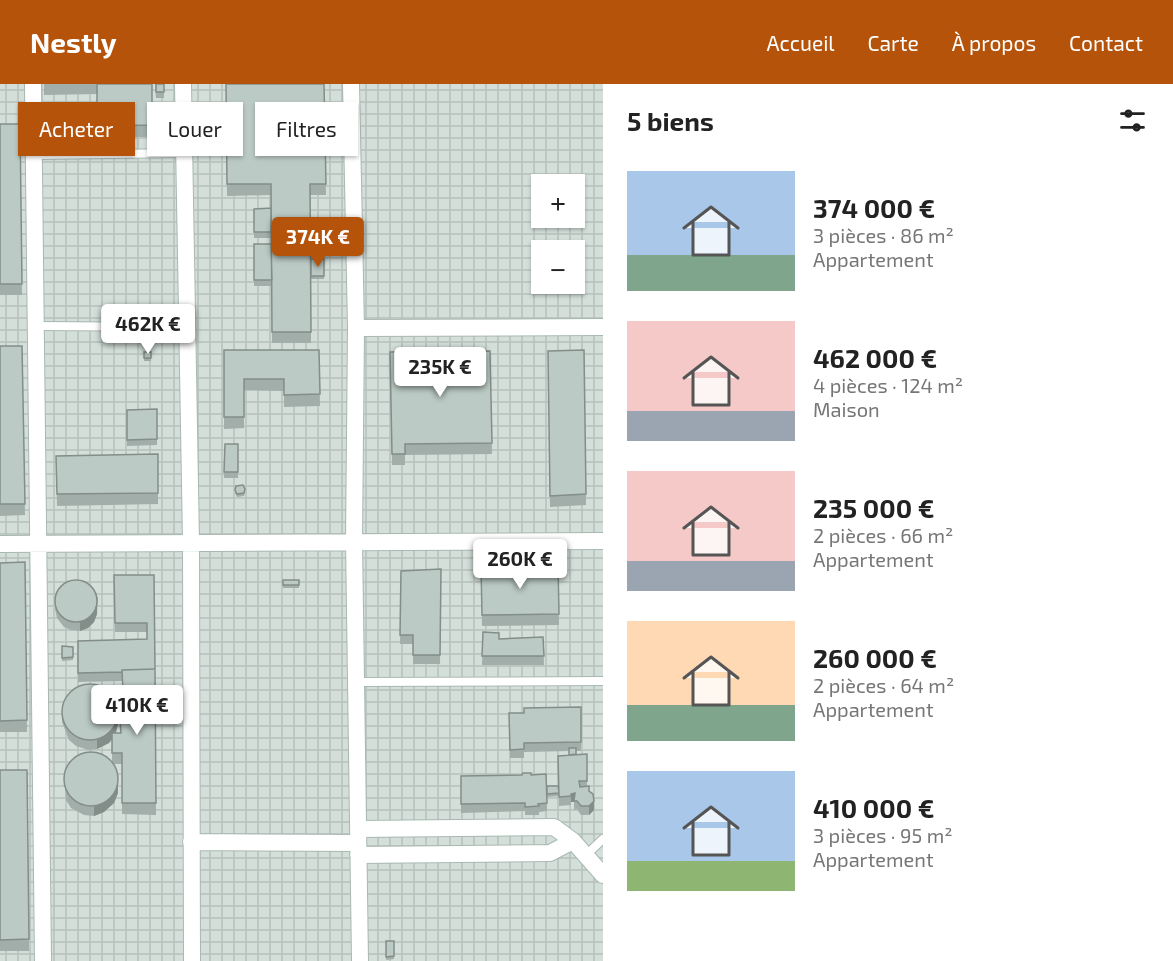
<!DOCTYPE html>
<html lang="fr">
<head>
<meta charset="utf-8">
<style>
  :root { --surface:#fff; --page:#f6f6f6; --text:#222; --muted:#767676; --accent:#b45309 }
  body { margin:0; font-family:"Exo 2",sans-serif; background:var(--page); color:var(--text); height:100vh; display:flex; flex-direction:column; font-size:22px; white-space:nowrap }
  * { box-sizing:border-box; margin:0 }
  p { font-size:20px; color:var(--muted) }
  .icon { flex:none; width:33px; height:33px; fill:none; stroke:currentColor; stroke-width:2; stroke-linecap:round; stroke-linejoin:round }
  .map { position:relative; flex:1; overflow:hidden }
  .side { display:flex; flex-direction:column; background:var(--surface); width:570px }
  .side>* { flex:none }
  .hud { position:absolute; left:18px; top:18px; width:495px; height:54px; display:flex; gap:12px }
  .buttons { position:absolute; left:531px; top:90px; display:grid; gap:12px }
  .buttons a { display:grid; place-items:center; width:54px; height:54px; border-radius:0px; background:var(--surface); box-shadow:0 2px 4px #0004; font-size:30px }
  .price { position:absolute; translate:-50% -51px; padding:0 14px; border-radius:6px; background:#fff; color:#222; font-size:20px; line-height:39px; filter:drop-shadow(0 2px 3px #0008) }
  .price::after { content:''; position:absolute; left:50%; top:36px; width:18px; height:14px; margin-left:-9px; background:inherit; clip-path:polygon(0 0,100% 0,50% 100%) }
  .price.selected { background:var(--accent); color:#fff }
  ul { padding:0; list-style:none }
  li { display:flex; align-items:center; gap:18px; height:150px; padding:0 24px }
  li span { display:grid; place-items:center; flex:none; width:168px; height:120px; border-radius:0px; color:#555 }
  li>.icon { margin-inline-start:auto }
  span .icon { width:72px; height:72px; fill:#fffc; stroke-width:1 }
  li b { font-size:26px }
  h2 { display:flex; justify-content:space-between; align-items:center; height:72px; padding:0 24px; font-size:26px }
  .chip { padding:0 21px; border-radius:0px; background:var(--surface); box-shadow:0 2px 4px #0004; font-size:21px; line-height:54px }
  .chip.selected { background:var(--accent); color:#fff }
  header { display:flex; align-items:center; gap:36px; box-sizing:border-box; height:84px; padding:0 30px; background:var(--accent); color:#fff }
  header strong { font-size:28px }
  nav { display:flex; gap:33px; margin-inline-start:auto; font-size:21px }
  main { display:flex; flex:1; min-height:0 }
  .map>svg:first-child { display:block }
  .industrial { fill:url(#industrial-grid); fill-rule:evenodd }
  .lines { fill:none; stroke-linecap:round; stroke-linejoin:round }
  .service-casing { stroke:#a8b8b2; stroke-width:10 }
  .minor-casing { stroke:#a8b8b2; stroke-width:18 }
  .service { stroke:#fff; stroke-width:8 }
  .minor { stroke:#fff; stroke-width:16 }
  .wall { fill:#a1aea9 }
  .shaded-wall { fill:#838d89 }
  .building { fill:#bbcac4; stroke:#838d89; stroke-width:1.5 }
</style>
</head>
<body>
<header>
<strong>Nestly</strong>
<nav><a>Accueil</a><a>Carte</a><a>À propos</a><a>Contact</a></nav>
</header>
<main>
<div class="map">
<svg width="603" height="877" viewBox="0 0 603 877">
  <defs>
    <pattern id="industrial-grid" width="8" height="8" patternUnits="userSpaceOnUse" patternTransform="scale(1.5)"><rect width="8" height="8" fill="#d4dfda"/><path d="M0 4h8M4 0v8" fill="none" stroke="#b6c1bc"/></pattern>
  </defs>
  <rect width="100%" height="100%" fill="#e6efeb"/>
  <path class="industrial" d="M 0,0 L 603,0 L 603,877 L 0,877 ZM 542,100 L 574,100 L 574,134 L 542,134 ZM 542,166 L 574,166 L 574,200 L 542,200 Z"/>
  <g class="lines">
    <defs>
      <path id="service" d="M 33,71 L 184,69
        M 35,242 L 188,243
        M 356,598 L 603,597
        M 585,772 L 603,755"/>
      <path id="minor" d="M 33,0 L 43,877
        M 183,0 L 191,458 L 192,877
        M 351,0 L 356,244 L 354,457 L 360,877
        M 356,244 L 603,243
        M 0,460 L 603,457
        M 358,745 L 554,743 L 573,757 L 603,791
        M 191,758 L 358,759
        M 358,771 L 550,769 L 573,757"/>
    </defs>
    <use href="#service" class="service-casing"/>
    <use href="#minor" class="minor-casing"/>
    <use href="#service" class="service"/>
    <use href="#minor" class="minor"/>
  </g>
  <path class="wall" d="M 44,0 L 152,0 L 152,53 L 97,53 L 97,10 L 44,11 Z
    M 155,0 L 164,0 L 164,14 L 156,14 Z
    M 226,0 L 324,0 L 326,111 L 310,111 L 311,175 L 324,175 L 324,195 L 311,195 L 311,259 L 272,259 L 271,152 L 271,154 L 254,154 L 254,125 L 271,124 L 271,111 L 227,112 Z
    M 0,40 L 20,40 L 22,211 L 0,211 Z
    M 207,42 L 214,42 L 214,52 L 208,52 Z
    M 254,160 L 271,160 L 272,202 L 254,202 Z
    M 0,262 L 22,262 L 25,431 L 0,432 Z
    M 224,266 L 319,266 L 320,322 L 284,323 L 284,307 L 244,306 L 244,344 L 224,345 Z
    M 584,266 L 586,421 L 550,423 L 548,267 Z
    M 490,267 L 492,370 L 405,371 L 405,381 L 392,381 L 390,268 Z
    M 144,268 L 151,268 L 151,277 L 144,277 Z
    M 127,326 L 157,355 L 157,361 L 127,362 Z
    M 225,360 L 238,360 L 238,394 L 224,394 Z
    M 158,370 L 158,420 L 57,422 L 56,372 Z
    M 235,406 L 245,408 L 244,412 L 237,413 L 235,409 Z
    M 25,478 L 27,648 L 0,648 L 0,479 Z
    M 558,481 L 559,541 L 482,542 L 481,482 Z
    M 441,485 L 440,580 L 413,580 L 413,560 L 400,560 L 401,487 Z
    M 114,491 L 154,491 L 156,731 L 122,730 L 122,680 L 114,680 L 118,709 L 114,719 L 104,728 L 94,732 L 84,731 L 71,724 L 66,716 L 64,689 L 112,678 L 112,654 L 109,659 L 97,665 L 88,666 L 76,662 L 69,656 L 62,638 L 62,629 L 119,637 L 115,649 L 120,649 L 118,606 L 123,607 L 122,597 L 78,598 L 78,557 L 147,555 L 147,548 L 115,548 Z
    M 283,496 L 299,496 L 299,504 L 283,504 Z
    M 98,513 L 97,530 L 94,538 L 88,544 L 80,547 L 71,546 L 64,543 L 57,534 L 55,525 L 55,516 Z
    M 483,548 L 499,555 L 543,553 L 544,581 L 482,581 Z
    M 62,562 L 73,563 L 73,576 L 62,577 Z
    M 581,623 L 581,667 L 576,667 L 576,670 L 587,670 L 587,702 L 594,726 L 589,731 L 581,731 L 577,725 L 574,726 L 574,718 L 571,718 L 571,721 L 559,722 L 559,712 L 547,713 L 547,727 L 539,728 L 539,731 L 525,731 L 525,727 L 461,729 L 461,692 L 531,691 L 547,702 L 558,702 L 569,671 L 569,667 L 524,668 L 524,674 L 510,674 L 509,629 L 524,629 Z
    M 0,686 L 27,686 L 29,867 L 0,867 Z
    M 386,857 L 394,857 L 394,875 L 386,876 Z"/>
  <path class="shaded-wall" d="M 97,521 L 97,530 L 94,538 L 88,544 L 80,547 L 80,538 Z
    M 119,628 L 119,637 L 115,652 L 109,659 L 97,665 L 97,656 Z
    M 118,700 L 118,709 L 114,719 L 104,728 L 94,732 L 94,723 Z
    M 575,709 L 574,718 L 571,718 L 571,710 Z
    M 594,717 L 594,726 L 589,731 L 589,722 Z"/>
  <path class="building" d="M 97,0 L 152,0 L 152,41 L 97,42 Z
    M 156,0 L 164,0 L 164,8 L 156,8 Z
    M 226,0 L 324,0 L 326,100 L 310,100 L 311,248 L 272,248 L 271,100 L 227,100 Z
    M 0,40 L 20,40 L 22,200 L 0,200 Z
    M 207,42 L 214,42 L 214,49 L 208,49 Z
    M 271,124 L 271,148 L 254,148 L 254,125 Z
    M 254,160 L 271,160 L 272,196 L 254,196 Z
    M 311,175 L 324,175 L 324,192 L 311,192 Z
    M 0,262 L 22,262 L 25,420 L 0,420 Z
    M 224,266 L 319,266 L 320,310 L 284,311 L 284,295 L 244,295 L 244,333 L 224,333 Z
    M 584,266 L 586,410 L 550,412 L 548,267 Z
    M 490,267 L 492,359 L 405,360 L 405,370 L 392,370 L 390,268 Z
    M 144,268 L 151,268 L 151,274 L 144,274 Z
    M 157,325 L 157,355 L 127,356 L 127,326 Z
    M 225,360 L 238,360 L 238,388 L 224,388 Z
    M 158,370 L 158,409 L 57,410 L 56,372 Z
    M 243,401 L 245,405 L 244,409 L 237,410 L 235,406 L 236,402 Z
    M 25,478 L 27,636 L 0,637 L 0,479 Z
    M 558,481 L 559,530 L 482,531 L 481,482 Z
    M 441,485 L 440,571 L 413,571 L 413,551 L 400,551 L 401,487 Z
    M 114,491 L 154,491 L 155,585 L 122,586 L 122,588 L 78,589 L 78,557 L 147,555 L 147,539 L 115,539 Z
    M55 517a21 21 0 1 1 42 0a21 21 0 1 1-42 0Z
    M 283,496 L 299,496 L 299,501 L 283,501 Z
    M 483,548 L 499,549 L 499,555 L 543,553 L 544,572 L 482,572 Z
    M 62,562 L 73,563 L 73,573 L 62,574 Z
    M 155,585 L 156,719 L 122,719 L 122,669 L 112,669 L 112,649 L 121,649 L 118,606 L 123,607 L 122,586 Z
    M62 628a28 28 0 1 1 56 0a28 28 0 1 1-56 0Z
    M 581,623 L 581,658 L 524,659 L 524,665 L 510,666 L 509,629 L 524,629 L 524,624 Z
    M 569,664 L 576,664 L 576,670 L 569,671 Z
    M64 695a27 27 0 1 1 54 0a27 27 0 1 1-54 0Z
    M 587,670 L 587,697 L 579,697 L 580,703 L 589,702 L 589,707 L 593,710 L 594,717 L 589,722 L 581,722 L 577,717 L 574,717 L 575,709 L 571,710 L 571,712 L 559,713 L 558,672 Z
    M 0,686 L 27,686 L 29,855 L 0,856 Z
    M 523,689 L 531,689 L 531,691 L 546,690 L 547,719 L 538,720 L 539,722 L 525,723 L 525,719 L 461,720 L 461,692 L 522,691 Z
    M 547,702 L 558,702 L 559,709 L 547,710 Z
    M 386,857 L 394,857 L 394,872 L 386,873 Z"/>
</svg>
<div class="buttons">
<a>+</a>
<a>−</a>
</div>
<b class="price selected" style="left:318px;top:184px">374K €</b>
<b class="price" style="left:148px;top:271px">462K €</b>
<b class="price" style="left:440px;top:314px">235K €</b>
<b class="price" style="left:520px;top:506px">260K €</b>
<b class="price" style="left:137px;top:652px">410K €</b>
<div class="hud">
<a class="chip selected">Acheter</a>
<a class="chip">Louer</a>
<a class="chip">Filtres</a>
</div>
</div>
<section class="side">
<h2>5 biens<svg class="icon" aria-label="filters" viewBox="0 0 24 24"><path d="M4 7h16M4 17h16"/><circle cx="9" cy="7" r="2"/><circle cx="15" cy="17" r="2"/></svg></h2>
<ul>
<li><span style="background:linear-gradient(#a9c7e8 70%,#7fa58c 0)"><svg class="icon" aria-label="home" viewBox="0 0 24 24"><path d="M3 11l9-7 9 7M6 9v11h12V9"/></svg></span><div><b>374 000 €</b><p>3 pièces · 86 m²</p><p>Appartement</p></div></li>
<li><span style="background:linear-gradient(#f6c9c9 75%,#9aa5b1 0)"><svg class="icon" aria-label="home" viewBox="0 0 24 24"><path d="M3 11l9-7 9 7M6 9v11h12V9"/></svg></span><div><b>462 000 €</b><p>4 pièces · 124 m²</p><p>Maison</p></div></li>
<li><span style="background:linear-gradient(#f6c9c9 75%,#9aa5b1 0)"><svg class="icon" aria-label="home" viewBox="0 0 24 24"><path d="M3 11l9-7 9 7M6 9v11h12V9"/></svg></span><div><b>235 000 €</b><p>2 pièces · 66 m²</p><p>Appartement</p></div></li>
<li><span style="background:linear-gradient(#ffd9b3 70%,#7fa58c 0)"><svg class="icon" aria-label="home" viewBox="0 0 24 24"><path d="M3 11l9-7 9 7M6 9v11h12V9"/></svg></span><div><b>260 000 €</b><p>2 pièces · 64 m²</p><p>Appartement</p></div></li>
<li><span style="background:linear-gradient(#a9c7e8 75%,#8fb573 0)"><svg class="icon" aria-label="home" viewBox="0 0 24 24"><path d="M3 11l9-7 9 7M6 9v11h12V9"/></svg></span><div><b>410 000 €</b><p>3 pièces · 95 m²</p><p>Appartement</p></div></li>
</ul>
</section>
</main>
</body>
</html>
